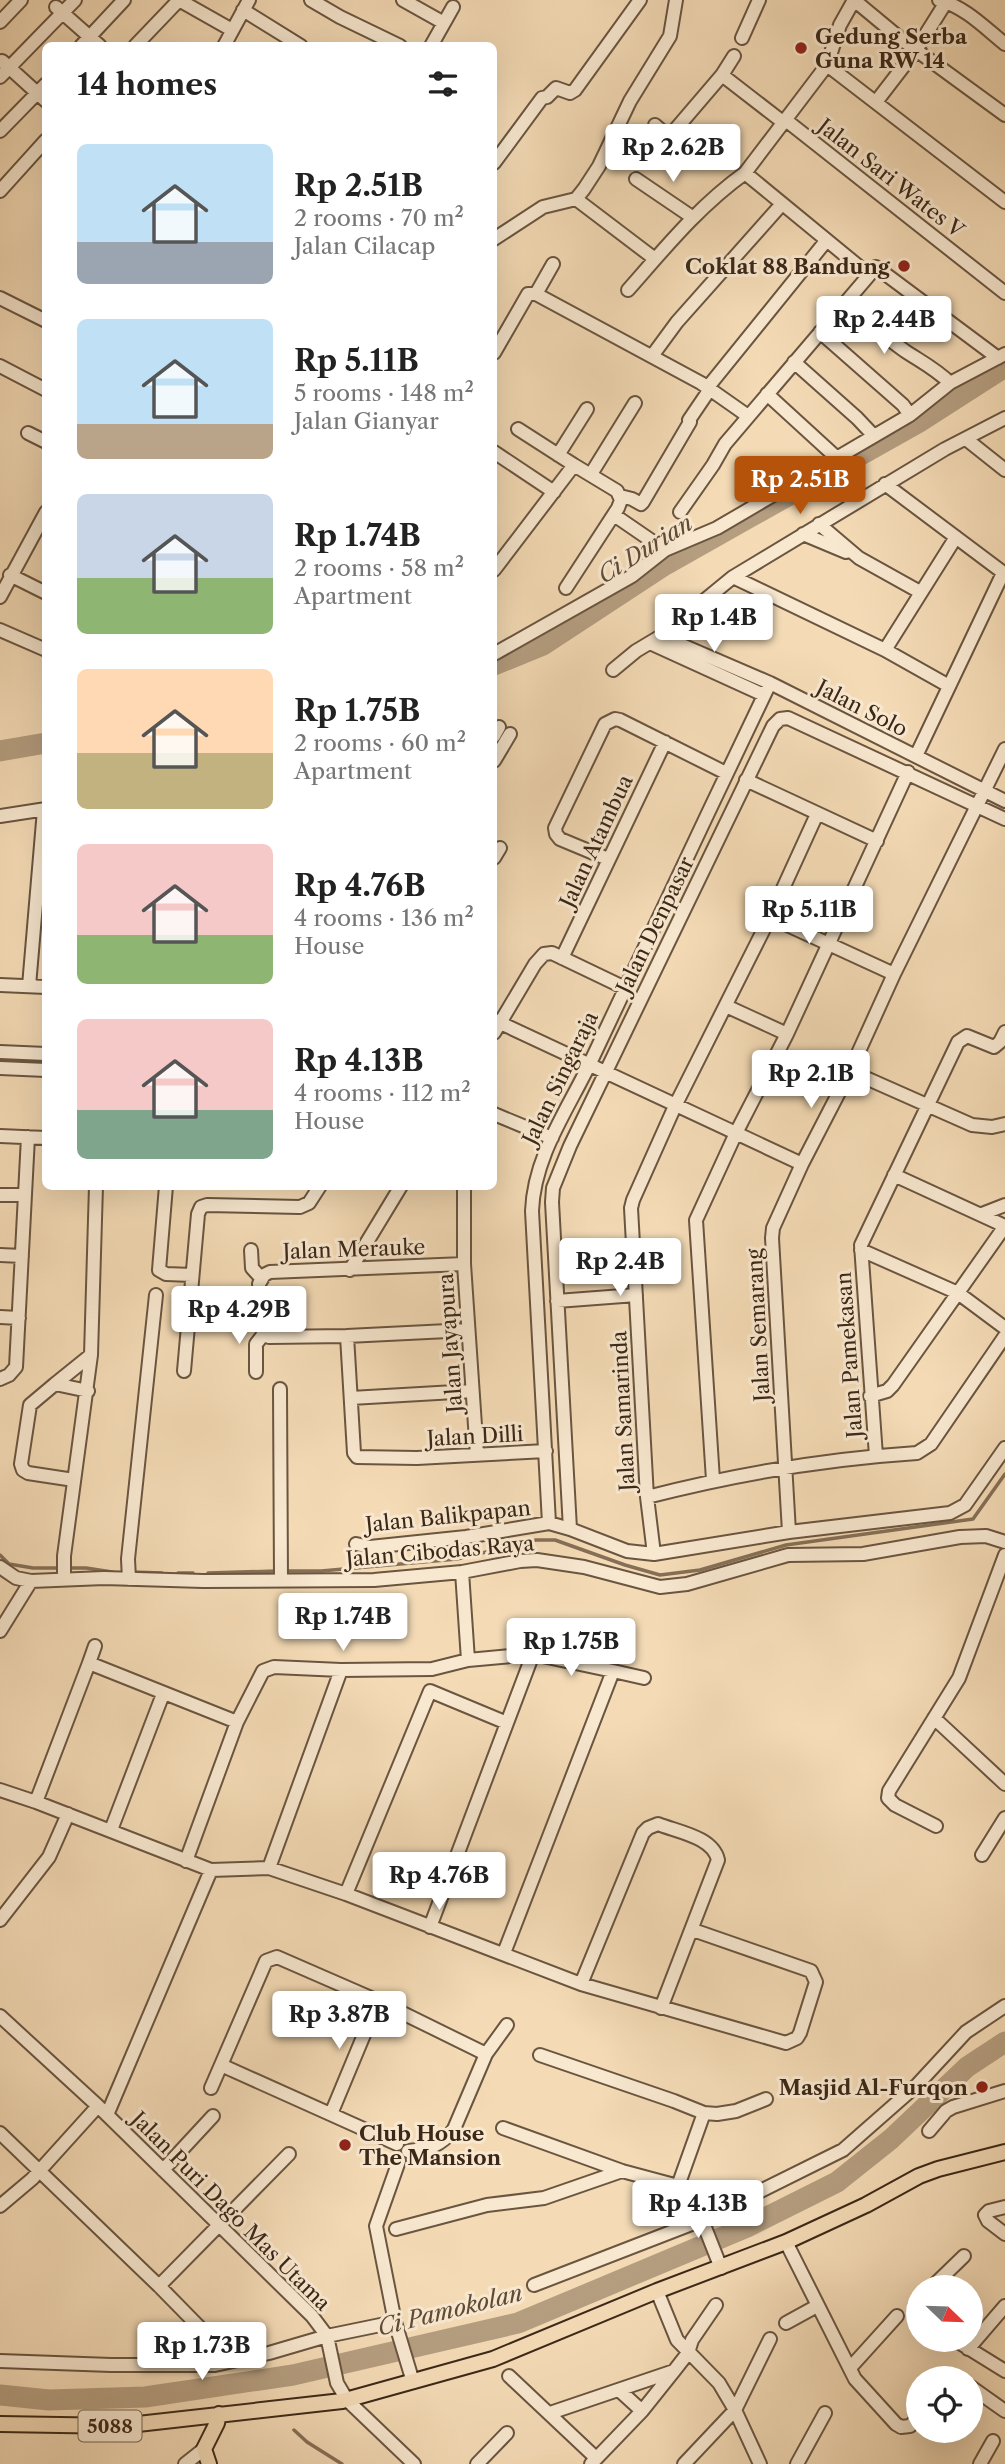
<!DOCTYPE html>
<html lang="en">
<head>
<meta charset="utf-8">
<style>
  :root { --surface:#fff; --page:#f6f6f6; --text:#222; --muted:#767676; --accent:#b45309 }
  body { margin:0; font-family:"Libre Caslon Text",serif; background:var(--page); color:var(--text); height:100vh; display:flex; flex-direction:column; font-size:26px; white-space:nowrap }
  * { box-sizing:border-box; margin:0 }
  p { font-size:23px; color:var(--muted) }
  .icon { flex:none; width:38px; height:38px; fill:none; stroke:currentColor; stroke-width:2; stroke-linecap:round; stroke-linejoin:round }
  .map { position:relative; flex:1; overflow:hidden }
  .panel { position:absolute; left:42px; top:42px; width:455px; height:1148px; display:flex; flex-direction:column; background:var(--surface); border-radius:10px; box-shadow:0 7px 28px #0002 }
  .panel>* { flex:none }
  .needle { width:46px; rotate:113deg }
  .controls { position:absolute; left:906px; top:2275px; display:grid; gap:14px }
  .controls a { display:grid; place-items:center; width:77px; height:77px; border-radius:50%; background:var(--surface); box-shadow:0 7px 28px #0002; font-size:35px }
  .price { position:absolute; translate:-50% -60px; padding:0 16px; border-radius:7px; background:#fff; color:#222; font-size:23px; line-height:46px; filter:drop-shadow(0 2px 4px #0008) }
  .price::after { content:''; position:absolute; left:50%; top:42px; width:21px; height:16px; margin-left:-10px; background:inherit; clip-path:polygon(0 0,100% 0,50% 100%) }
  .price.on { background:var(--accent); color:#fff }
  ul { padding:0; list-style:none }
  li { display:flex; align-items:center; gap:21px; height:175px; padding:0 35px }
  li span { display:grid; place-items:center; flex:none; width:196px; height:140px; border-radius:10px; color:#555 }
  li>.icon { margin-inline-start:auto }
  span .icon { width:84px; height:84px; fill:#fffc; stroke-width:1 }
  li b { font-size:30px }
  h2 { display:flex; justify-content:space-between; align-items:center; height:84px; padding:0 35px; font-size:30px }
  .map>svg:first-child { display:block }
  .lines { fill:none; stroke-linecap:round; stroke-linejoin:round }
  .stream { stroke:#856f56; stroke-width:3.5 }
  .river { stroke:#b59e80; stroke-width:21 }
  .minor-casing { stroke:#6a5540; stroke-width:16 }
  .major-casing { stroke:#3c2818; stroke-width:18 }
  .minor { stroke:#f8e8d0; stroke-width:12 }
  .major { stroke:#f4dbb6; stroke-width:14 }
  .poi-dot { fill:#8f2418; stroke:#f8e8d0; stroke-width:2.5 }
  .labels { text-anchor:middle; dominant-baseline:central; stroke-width:6; stroke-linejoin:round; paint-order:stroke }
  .shield { fill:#f8e8d0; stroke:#74624f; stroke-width:2 }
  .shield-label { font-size:19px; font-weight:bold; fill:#3c2818 }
  .poi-label { font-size:21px; font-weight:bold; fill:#3c2818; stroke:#f8e8d0; text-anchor:start }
  .street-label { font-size:21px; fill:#3c2818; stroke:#f8e8d0 }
  .water-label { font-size:23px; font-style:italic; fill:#604b37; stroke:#f8e8d0 }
</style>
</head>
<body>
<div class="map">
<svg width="1005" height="2464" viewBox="0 0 1005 2464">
  <rect width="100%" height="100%" fill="#f4dbb6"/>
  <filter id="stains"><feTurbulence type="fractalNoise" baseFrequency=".00286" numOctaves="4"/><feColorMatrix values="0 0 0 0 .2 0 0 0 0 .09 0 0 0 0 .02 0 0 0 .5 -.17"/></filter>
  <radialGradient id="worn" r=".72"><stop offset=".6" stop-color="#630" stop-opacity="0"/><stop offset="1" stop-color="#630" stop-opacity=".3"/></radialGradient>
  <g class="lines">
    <path class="stream" d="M 0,1555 L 9,1564 L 33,1568 L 60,1568
      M 68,1568 L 86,1568 L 112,1572
      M 284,1571 L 321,1571 L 457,1559 L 536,1540 L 555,1540 L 625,1565 L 660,1575 L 700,1570 L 786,1545 L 973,1519 L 1005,1474
      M 131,1572 L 162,1573
      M 178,1573 L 193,1573
      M 208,1573 L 276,1571
      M 294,2430 L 307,2442 L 342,2464"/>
    <path class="river" d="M 494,665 L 543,645 L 665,565 L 921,421 L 1005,367
      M 0,751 L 46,743
      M 0,2395 L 49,2400 L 145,2397 L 293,2375 L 518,2323 L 747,2227 L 837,2182 L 891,2139 L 967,2067 L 1005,2042"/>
    <defs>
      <path id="minor" d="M 311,0 L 340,17 L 400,46
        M 403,0 L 444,23
        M 854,0 L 840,25 L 827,65 L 745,173 L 868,274
        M 854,0 L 901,39 L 1005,115
        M 939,0 C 965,7 984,27 1005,44
        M 56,7 L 100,46
        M 243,10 L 301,46
        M 0,22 L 21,0
        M 742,38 L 759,0
        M 81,46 L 124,0
        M 135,46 L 179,0 L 232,30
        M 224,46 L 249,0
        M 431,46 L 453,7
        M 2,61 L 46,101
        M 827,65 L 1005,202
        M 722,75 L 784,123
        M 0,77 L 75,0
        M 876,102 L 916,50 L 946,2
        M 787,121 L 1005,293
        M 655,125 L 684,150
        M 0,131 L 46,84
        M 669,137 L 722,75 L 734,56
        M 494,163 L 542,98 L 547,97 L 556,88 L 570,93 L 575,90 L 640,0
        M 636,179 L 692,217
        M 0,191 L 46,140
        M 576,199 L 655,259
        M 494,239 L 543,207 L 576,199 L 584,189 L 599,166 L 630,101 L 670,36 L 676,0
        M 628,290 C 665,248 699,206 745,173
        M 536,294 L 553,264
        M 0,298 L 46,321
        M 844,303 C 864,319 884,336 905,351 C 920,361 936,369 950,383
        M 820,332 L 903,405 L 910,415
        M 494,353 L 528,294 L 536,294 L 701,383 L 748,416
        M 652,356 L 677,322 L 781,205
        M 794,362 L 857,418 L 874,436
        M 0,366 L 46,390
        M 708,387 L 826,241
        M 767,394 L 837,458
        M 518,429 L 574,465
        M 28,433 L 46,442
        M 966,439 L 1005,470
        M 494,452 L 554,492
        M 558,455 L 587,409
        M 591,474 L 635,403
        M 885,484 L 1005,574
        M 620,496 L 632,499 L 641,504 L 643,502 L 690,422 L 689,420 L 710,389
        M 680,512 L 713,465 L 725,444 L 876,267 L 998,358
        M 614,515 L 665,550
        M 819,524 L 859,558 L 920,592
        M 803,534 L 846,552
        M 494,570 L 574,465 L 617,491 L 621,500 L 618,508 L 566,588
        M 10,575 L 46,593
        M 733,577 L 885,650 L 949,686
        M 0,597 L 46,512
        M 0,630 L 46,650
        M 661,636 L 770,683 L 1005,801
        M 650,643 L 764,695
        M 885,650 L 956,537
        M 494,654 L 632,576 L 665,550 L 717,528 L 910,415 L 950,383 L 1005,354
        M 613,670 L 636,651 L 661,636 L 733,577 L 945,449 L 1005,418
        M 494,736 L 499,727
        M 916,756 L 1003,573
        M 494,761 L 510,734
        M 746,780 L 877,841
        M 0,816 L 46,809
        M 494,858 L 500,848
        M 608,859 L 560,839 L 556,834 L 555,828 L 605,724 L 615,719 L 620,720 L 726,773
        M 770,917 L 894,974
        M 562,958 L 665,742
        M 0,985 L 46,987
        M 29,986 L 44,810
        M 726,1006 L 787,1034
        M 494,1020 L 802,1164
        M 494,1033 L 535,964 L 544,954 L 552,953 L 625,988
        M 0,1052 L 46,1054
        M 0,1068 L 46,1070
        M 850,1071 L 972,1125 L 992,1127 L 1005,1124
        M 494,1114 L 552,1138
        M 0,1136 L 46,1138
        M 166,1186 L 159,1270 L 166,1274 L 192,1275
        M 464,1186 L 464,1264 L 477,1455
        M 0,1195 L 25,1195
        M 982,1214 L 1005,1205
        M 251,1250 L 252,1268 L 262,1279
        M 861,1250 L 958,1293 L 1005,1328
        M 0,1255 L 22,1256
        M 350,1270 L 401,1186
        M 557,1301 L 636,1295
        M 0,1317 L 19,1318
        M 263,1335 L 259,1284 L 264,1275 L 270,1272 L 464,1264
        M 263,1335 L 269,1337 L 347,1336 L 468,1330
        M 347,1336 L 354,1453 L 357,1457 L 417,1458 L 546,1451
        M 184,1371 L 198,1214 L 201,1207 L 207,1205 L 300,1207 L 309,1203 L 320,1186
        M 256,1372 L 256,1344 L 263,1335
        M 0,1379 L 9,1375 L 16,1367 L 28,1137
        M 55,1384 L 30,1405 L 21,1464 L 23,1470 L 28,1473 L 74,1480
        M 280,1389 L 281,1580
        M 88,1391 L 55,1384 L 91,1355
        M 870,1396 L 887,1391 L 893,1385 L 1005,1226 L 894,1175
        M 351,1398 L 472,1391
        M 876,1456 L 861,1245 L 958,1042 L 967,1036 L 994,1047 L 1000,1042 L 1005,1032
        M 713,1480 L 696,1220 L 736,1133 L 787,1034 L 908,772
        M 647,1497 C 736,1474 825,1459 917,1453 L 931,1444 L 1005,1336
        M 549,1523 L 532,1211 C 534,1155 569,1108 592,1059 C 651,934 710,808 770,683
        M 570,1529 L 552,1202 L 553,1188 L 570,1146 L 773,726 L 780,719 L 788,718 L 1005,819
        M 789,1532 L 772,1238 L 773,1228 L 802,1164 L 850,1071 L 894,974 L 1005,749
        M 356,1544 L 370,1547 L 466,1537 L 549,1523 L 570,1529 L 627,1551 L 654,1554 L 789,1532 L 950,1513 L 965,1505 L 1005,1448
        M 654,1554 L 647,1497 L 631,1208 L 633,1200 L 675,1106 L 770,917 L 817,814
        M 0,1567 L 16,1578 L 31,1581 L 104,1578 L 203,1581 L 374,1580 L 462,1572 L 520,1561 L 537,1560 L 584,1567 L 660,1587 L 687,1584 L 788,1555 L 863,1554 L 960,1537 L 986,1536 L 1005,1542
        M 462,1572 L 468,1660
        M 64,1579 L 64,1556 L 91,1355 L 96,1186
        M 129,1579 L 128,1559 L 156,1295
        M 0,1631 L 31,1581
        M 89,1663 L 95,1646
        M 613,1671 L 644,1678
        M 934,1718 L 1005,1784
        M 0,1790 L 36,1802 L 211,1870 L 269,1868 L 346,1894 L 581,1984 L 786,2043 L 797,2038 L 800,2033 L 816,1982 L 811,1971 L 693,1930
        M 36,1802 L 89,1663 L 237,1722
        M 936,1826 L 895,1805 L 888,1798 L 889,1791 L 959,1678 L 1005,1555
        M 111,1830 L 163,1694
        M 982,1855 L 1005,1818
        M 186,1861 L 237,1722 L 263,1671 L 274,1667 L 341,1670 L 432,1669 L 468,1660 L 533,1654
        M 269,1868 L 341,1670
        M 346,1894 L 430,1691 L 507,1723
        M 0,1920 L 49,1857 L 68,1814
        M 430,1927 L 533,1654 L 613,1671 L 504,1953
        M 581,1984 L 643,1833 L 648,1828 L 658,1824 C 678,1832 713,1837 718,1860 L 661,2008
        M 0,2016 L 98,2106 L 312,2316 L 327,2336 L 337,2383 L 347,2400 L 414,2464
        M 540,2055 L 674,2101 L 704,2113 L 717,2114 L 736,2111 L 766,2099
        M 211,2088 L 221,2065
        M 331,2114 L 378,2001
        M 107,2115 L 211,1870
        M 503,2128 L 622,2171 L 678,2186 L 702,2220 L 721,2268
        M 929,2131 L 946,2111 L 953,2107 L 1005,2091
        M 0,2133 L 159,2286 L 213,2341
        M 397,2144 L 221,2065 L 266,1961 L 277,1957 L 378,2001 L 486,2054
        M 408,2151 C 429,2149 441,2146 454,2129 L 486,2054 L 507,2025
        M 399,2161 L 376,2226 L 395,2322 L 413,2382
        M 163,2170 L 213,2116
        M 678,2186 L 704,2113
        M 0,2206 L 32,2179 L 98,2106
        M 1005,2207 L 989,2211 L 985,2215 L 988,2221 L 1005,2234
        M 396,2229 L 487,2205 L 544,2198 L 622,2171
        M 786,2242 L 855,2379 L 896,2424 L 901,2427 L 910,2426 L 919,2417
        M 534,2285 L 702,2220 L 843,2150 L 917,2085 L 966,2032 L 1005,2006
        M 159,2286 L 289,2154
        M 932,2287 L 964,2256
        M 657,2291 L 677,2340 L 719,2383 L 735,2410 L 760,2464
        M 919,2300 L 915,2306 L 919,2313
        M 786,2323 L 817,2306
        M 955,2340 L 1005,2371
        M 968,2349 L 1005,2306
        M 0,2361 L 111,2365 L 215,2365 L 269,2353 L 327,2336 L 395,2322
        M 850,2368 L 897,2316
        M 509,2376 L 596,2458
        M 946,2378 L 950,2375 L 958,2378
        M 971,2387 L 1005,2411
        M 619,2390 L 642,2411
        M 550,2413 L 674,2371
        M 185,2464 L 204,2449
        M 477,2464 L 507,2433
        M 591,2464 L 642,2411 L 674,2371 L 688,2353 L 692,2340 L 716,2305
        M 684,2464 L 735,2410 L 770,2339
        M 797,2464 L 825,2413
        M 980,2464 L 993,2441"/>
      <path id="major" d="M 0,2424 L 120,2426 L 342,2401 L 493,2359 L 657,2291 L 786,2242 L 866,2205 L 919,2176 L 938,2169 L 1005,2152
        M 209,2464 L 204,2449 L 217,2423 L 219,2414"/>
    </defs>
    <use href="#minor" class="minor-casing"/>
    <use href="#major" class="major-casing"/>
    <use href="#minor" class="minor"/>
    <use href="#major" class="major"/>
  </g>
  <g class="poi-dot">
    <circle cx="801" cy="48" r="7"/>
    <circle cx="904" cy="266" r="7"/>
    <circle cx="982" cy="2087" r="7"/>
    <circle cx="345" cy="2145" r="7"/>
  </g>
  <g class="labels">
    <rect class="shield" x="78.5" y="2410.5" width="63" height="31" rx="5"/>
    <g class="shield-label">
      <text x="110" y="2426">5088</text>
    </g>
    <g class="poi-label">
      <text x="815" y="36">Gedung Serba<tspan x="815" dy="24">Guna RW 14</tspan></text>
      <text x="890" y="266" text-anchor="end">Coklat 88 Bandung</text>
      <text x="968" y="2087" text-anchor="end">Masjid Al-Furqon</text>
      <text x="359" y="2133">Club House<tspan x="359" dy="24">The Mansion</tspan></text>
    </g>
    <g class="street-label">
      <text transform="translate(891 178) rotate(38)">Jalan Sari Wates V</text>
      <text transform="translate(862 708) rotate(27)">Jalan Solo</text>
      <text transform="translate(596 841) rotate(-65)">Jalan Atambua</text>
      <text transform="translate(655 925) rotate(-64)">Jalan Denpasar</text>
      <text transform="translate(560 1078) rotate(-64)">Jalan Singaraja</text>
      <text transform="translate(354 1249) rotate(-2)">Jalan Merauke</text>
      <text transform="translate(758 1325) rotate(-93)">Jalan Semarang</text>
      <text transform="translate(450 1343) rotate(-94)">Jalan Jayapura</text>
      <text transform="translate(849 1355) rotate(-94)">Jalan Pamekasan</text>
      <text transform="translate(623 1411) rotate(-93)">Jalan Samarinda</text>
      <text transform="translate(475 1436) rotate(-3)">Jalan Dilli</text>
      <text transform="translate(448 1516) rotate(-6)">Jalan Balikpapan</text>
      <text transform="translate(440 1551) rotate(-5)">Jalan Cibodas Raya</text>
      <text transform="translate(231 2211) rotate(45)">Jalan Puri Dago Mas Utama</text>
    </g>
    <g class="water-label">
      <text transform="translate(645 549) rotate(-32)">Ci Durian</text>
      <text transform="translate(450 2310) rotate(-14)">Ci Pamokolan</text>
    </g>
  </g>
  <rect width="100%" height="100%" filter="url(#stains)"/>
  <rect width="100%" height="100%" fill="url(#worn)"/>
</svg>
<div class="controls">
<a><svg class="needle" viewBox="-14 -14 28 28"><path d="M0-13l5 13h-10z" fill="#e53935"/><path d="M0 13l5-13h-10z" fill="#767676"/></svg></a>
<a><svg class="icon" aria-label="locate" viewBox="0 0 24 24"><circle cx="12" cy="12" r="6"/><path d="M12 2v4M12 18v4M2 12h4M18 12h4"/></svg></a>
</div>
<b class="price" style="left:673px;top:184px">Rp 2.62B</b>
<b class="price" style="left:884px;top:356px">Rp 2.44B</b>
<b class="price on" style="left:800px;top:516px">Rp 2.51B</b>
<b class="price" style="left:714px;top:654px">Rp 1.4B</b>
<b class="price" style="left:809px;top:946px">Rp 5.11B</b>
<b class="price" style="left:811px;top:1110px">Rp 2.1B</b>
<b class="price" style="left:620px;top:1298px">Rp 2.4B</b>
<b class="price" style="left:239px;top:1346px">Rp 4.29B</b>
<b class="price" style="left:343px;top:1653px">Rp 1.74B</b>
<b class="price" style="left:571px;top:1678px">Rp 1.75B</b>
<b class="price" style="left:439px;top:1912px">Rp 4.76B</b>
<b class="price" style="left:339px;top:2051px">Rp 3.87B</b>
<b class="price" style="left:698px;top:2240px">Rp 4.13B</b>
<b class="price" style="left:202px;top:2382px">Rp 1.73B</b>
<section class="panel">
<h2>14 homes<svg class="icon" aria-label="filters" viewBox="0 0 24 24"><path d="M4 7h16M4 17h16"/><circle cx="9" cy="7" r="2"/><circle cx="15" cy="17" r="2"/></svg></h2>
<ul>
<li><span style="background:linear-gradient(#bfe0f5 70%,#9aa5b1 0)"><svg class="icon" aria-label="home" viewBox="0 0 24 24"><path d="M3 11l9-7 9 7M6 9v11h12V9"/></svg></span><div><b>Rp 2.51B</b><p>2 rooms · 70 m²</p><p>Jalan Cilacap</p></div></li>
<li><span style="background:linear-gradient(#bfe0f5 75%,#b9a48a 0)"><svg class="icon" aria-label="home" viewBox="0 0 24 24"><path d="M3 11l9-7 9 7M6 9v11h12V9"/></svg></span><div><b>Rp 5.11B</b><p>5 rooms · 148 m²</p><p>Jalan Gianyar</p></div></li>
<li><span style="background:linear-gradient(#c9d6e8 60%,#8fb573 0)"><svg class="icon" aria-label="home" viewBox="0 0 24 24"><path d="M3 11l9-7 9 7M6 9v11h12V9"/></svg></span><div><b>Rp 1.74B</b><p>2 rooms · 58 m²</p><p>Apartment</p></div></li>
<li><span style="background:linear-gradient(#ffd9b3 60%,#c2b280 0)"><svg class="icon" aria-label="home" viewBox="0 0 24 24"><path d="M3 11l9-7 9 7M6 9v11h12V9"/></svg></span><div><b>Rp 1.75B</b><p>2 rooms · 60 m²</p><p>Apartment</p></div></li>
<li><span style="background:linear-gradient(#f6c9c9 65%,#8fb573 0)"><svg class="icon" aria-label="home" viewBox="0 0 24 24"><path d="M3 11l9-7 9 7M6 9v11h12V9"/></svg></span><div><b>Rp 4.76B</b><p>4 rooms · 136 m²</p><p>House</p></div></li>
<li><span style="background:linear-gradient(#f6c9c9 65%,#7fa58c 0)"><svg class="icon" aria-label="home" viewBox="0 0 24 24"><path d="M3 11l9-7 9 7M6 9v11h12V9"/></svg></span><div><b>Rp 4.13B</b><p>4 rooms · 112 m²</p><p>House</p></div></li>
</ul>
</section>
</div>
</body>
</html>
